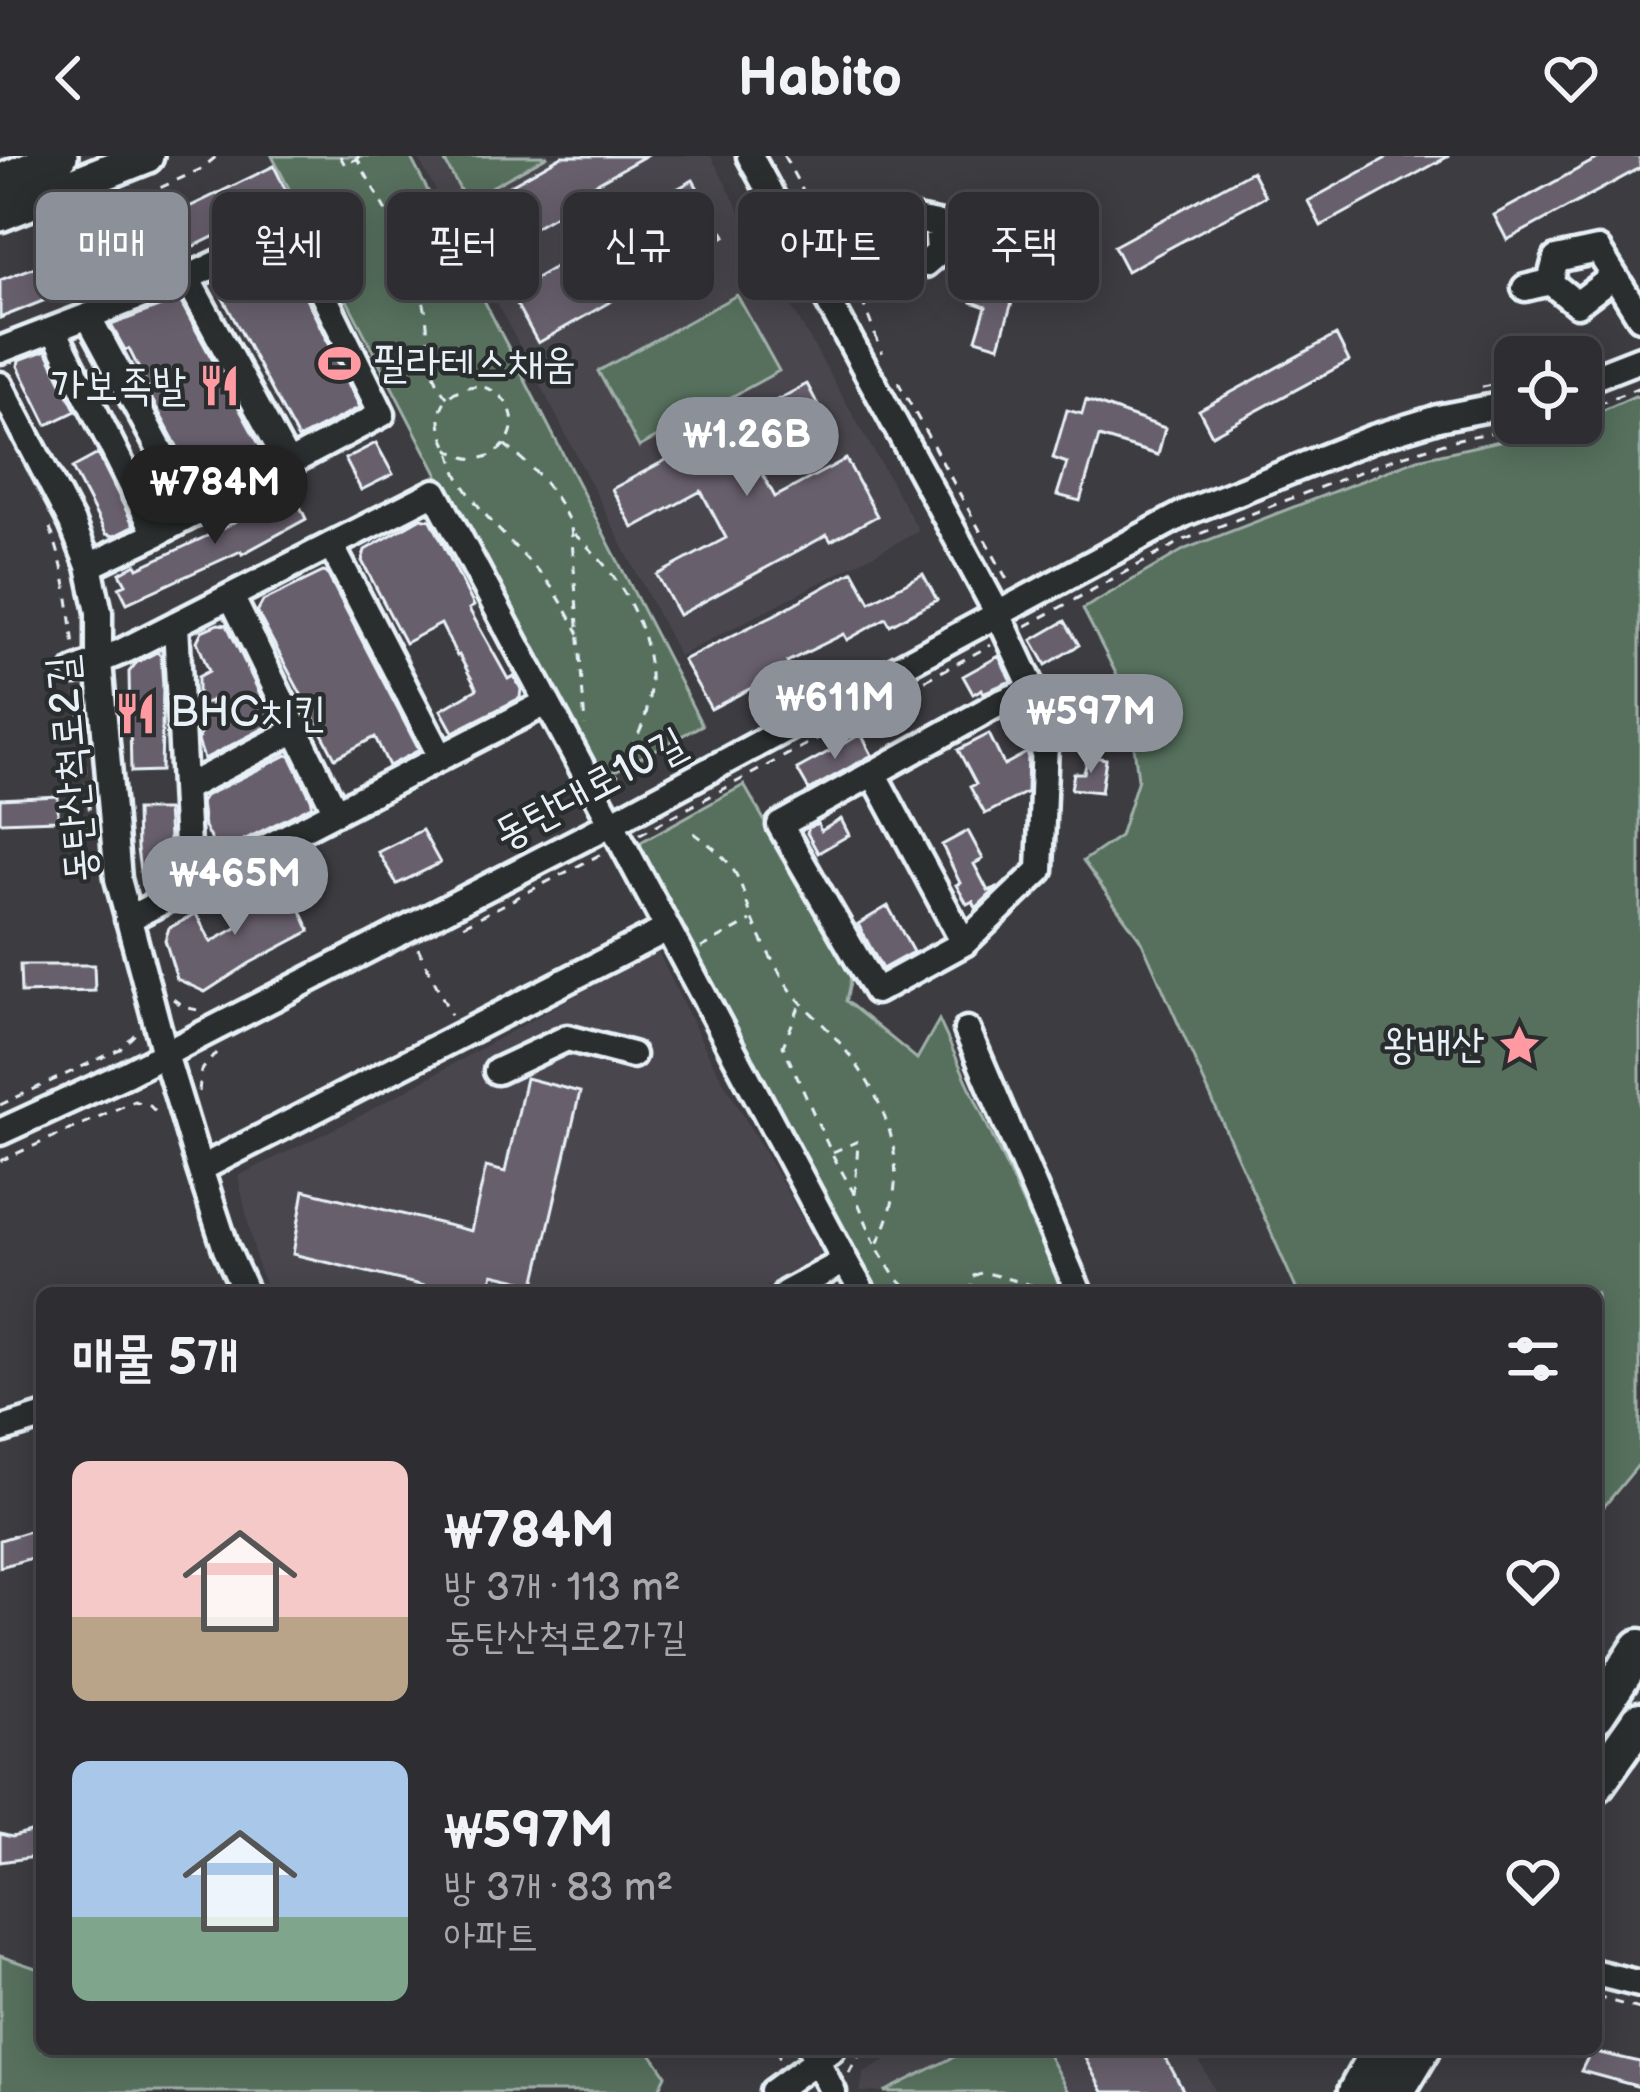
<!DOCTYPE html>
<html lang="ko">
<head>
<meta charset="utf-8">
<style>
  :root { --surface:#2e2d31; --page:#363539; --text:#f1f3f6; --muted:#a7a8ab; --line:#49494d; --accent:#8c9099 }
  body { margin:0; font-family:"Balsamiq Sans","Poor Story",sans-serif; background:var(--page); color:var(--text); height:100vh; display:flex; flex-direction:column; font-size:45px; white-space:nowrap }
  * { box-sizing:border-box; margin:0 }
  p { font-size:39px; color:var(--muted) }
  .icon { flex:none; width:66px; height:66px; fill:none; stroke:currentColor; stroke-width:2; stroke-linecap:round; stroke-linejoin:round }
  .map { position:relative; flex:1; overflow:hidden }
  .sheet { position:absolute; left:36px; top:1131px; width:1566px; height:768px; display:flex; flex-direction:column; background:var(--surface); border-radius:18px; box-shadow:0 6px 30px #0003,0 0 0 3px var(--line) }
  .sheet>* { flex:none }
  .guide { position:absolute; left:36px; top:36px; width:1569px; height:108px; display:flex; gap:24px }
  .controls { position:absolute; left:1494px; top:180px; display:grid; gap:24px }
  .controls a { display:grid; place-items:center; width:108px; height:108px; border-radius:18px; background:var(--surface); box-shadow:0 6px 30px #0003,0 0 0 3px var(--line); font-size:60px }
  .price { position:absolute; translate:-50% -102px; padding:0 27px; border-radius:42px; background:var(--accent); color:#fff; font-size:39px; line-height:78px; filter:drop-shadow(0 3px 6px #0008) }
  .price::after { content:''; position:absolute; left:50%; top:72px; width:36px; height:27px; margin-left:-18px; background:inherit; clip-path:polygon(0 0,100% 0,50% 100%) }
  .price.selected { background:#222; color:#fff }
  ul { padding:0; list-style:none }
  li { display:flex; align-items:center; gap:36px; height:300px; padding:0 36px }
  li span { display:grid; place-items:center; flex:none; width:336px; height:240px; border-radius:18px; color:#555 }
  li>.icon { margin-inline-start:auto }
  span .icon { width:144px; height:144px; fill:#fffc; stroke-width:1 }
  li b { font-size:51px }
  h2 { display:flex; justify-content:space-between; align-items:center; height:144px; padding:0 36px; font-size:51px }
  .pill { padding:0 42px; border-radius:18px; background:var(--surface); box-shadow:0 6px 30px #0003,0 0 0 3px var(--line); font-size:42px; line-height:108px }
  .pill.selected { background:var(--accent); color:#fff }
  header { display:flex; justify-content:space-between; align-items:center; height:156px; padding:0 36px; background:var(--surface); font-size:54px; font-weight:800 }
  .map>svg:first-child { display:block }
  .built { fill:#4a464e }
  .green { fill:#57705d; stroke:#a0b0aa; stroke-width:3 }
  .building { fill:#685e6d; stroke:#e8f1f8; stroke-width:3 }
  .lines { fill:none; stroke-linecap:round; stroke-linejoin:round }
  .minor-casing { stroke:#e8f1f8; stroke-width:33 }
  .major-casing { stroke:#e8f1f8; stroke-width:42 }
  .highway-casing { stroke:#e8f1f8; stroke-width:45 }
  .path { stroke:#e8f1f8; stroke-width:3; stroke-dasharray:9 9; stroke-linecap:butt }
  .minor { stroke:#2a2d2e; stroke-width:24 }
  .major { stroke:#2a2d2e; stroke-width:33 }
  .highway { stroke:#2a2d2e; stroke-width:36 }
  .labels { text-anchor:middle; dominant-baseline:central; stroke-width:9; stroke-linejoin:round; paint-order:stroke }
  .poi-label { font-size:42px; fill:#e8f1f8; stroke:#2a2d2e; text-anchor:start }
  .street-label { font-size:42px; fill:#e8f1f8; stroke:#2a2d2e }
</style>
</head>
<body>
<header><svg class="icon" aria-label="back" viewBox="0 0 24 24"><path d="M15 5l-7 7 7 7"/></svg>Habito<svg class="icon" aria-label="heart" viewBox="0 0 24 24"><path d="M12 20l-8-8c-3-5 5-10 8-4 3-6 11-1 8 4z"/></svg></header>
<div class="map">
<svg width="1640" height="1936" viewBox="0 0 1640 1936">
  <rect width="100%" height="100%" fill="#3d3c41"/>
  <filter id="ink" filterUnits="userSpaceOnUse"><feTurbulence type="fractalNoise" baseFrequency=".00833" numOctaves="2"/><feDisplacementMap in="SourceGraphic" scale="24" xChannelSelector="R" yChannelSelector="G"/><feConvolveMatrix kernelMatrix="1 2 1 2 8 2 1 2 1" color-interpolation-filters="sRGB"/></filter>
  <g filter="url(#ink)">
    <path class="built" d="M 417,0 L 711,0 L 765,104 L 919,375 L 679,500 L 537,222 Z
      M 658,796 L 709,900 L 824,1100 L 754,1137 L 270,1137 L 258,1112 L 238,1020 L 360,960 L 560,848 Z
      M 905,1893 L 1193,1893 L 1216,1936 L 860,1936 L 864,1916 Z"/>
    <path class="green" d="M 272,0 L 410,0 L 702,569 L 600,623 L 514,466 Z
      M 442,0 L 548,0 L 466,45 Z
      M 737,139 L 779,215 L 639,291 L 598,215 Z
      M 1635,240 L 1640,242 L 1640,1307 L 1596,1360 L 1596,1137 L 1298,1137 L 1142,786 L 1083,705 L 1120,680 L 1138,623 L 1128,541 L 1083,453 L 1185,393 L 1418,303 L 1581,267 L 1581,264 Z
      M 744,629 L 852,817 L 846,845 L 917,903 L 939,864 L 1064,1137 L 879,1137 L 640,698 L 641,686 Z
      M 0,1800 L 42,1814 L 42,1893 L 648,1893 L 666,1919 L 658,1936 L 0,1936 Z
      M 970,1893 L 1045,1893 L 1068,1936 L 884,1936 Z"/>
    <path class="building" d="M 562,0 L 645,0 L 590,31 L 612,69 L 693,24 L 725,80 L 538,187 L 510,137 L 581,96 L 559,57 L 491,96 L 467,54 Z
      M 1390,0 L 1449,0 L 1321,70 L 1308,45 Z
      M 1602,0 L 1640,0 L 1640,12 L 1507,84 L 1494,59 Z
      M 274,10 L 292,47 L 268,59 L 266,55 L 174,100 L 63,137 L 0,162 L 0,124 L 162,64 Z
      M 1252,15 L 1265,40 L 1127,115 L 1114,90 Z
      M 1005,88 L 1084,116 L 1077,143 L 1018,126 L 999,190 L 976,183 L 986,151 L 972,146 L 987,99 L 1001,103 Z
      M 283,95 L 360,251 L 298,283 L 218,133 L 220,124 Z
      M 179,143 L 266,301 L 201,335 L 148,236 L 150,235 L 129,193 L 125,194 L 111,169 Z
      M 1336,179 L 1349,205 L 1212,279 L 1199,254 Z
      M 46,194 L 76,255 L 47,269 L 18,210 L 19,204 Z
      M 807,228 L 828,268 L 756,306 L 775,341 L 846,303 L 877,360 L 831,385 L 827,379 L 679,459 L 657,419 L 726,382 L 701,335 L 633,372 L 612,333 Z
      M 1086,244 L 1165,272 L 1158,299 L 1099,281 L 1080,345 L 1057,339 L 1067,307 L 1053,302 L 1067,254 L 1082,258 Z
      M 376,287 L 393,318 L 361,334 L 345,303 Z
      M 98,298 L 134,370 L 114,380 L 106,378 L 72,312 Z
      M 292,333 L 306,363 L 242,398 L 241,395 L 127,447 L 119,431 L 126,428 L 120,417 L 136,408 L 138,412 L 220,374 Z
      M 421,362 L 431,364 L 474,450 L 469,453 L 508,523 L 514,520 L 521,533 L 520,542 L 453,576 L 441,554 L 477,533 L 459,499 L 457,500 L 441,468 L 405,487 L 362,405 L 365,394 Z
      M 853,415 L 870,446 L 923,418 L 937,444 L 890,469 L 886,462 L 847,484 L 844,478 L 787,506 L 790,512 L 711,553 L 683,504 L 776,458 Z
      M 323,416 L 327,417 L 419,594 L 389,610 L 375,581 L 335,602 L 257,456 L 263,445 Z
      M 1065,465 L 1079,489 L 1046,509 L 1032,484 Z
      M 218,468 L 227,469 L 274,567 L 204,603 L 198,585 L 212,544 L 198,551 L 198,521 L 209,515 L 197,485 L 202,475 Z
      M 157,496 L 161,500 L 163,531 L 161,615 L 131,616 L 129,516 L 136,507 Z
      M 999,500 L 1011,525 L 983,537 L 982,533 L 973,538 L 963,520 Z
      M 861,578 L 872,599 L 809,634 L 797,613 Z
      M 989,578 L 1004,609 L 1028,596 L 1027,636 L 985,658 L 970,631 L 976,628 L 958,594 Z
      M 287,599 L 291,601 L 312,645 L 311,650 L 218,697 L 204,671 L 201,646 L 205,640 Z
      M 1088,600 L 1106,603 L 1101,636 L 1071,633 L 1074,617 L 1084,617 Z
      M 58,640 L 58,664 L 0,666 L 0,643 Z
      M 136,654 L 167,654 L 172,722 L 151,732 L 142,729 L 137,693 Z
      M 841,663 L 849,679 L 818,697 L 807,677 L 808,672 L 817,667 L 821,675 Z
      M 422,674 L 440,707 L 397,728 L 378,696 Z
      M 968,675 L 983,703 L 974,708 L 988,735 L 998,731 L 976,752 L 973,745 L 967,748 L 956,729 L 960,727 L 942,689 Z
      M 269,720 L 287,752 L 297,746 L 310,775 L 250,807 L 205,836 L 177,823 L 165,784 L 169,772 L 196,758 L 211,786 L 238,771 L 226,749 L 256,733 L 254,727 Z
      M 888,750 L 913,796 L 882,813 L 858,768 Z
      M 20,809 L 94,809 L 95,835 L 21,837 Z
      M 526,922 L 580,936 L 535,1128 L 493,1118 L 487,1137 L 453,1137 L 293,1098 L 304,1034 L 471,1075 L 486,1011 L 505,1016 Z
      M 42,1371 L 42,1399 L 0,1411 L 0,1384 Z
      M 42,1673 L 42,1700 L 0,1706 L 0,1678 L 12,1681 Z
      M 1080,1893 L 1161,1893 L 1184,1936 L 1103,1936 Z
      M 1591,1895 L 1640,1906 L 1640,1931 L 1581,1915 Z"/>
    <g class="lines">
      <defs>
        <path id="minor" d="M 750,0 L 998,458 L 1046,561 L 1040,714 L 964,787 L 876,835 L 780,669 L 998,548 L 1033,533
          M 1614,120 L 1577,148 L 1550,126 L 1556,103 L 1598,94 L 1640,161
          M 187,122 L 288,308
          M 1525,132 L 1550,126
          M 824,137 L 888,103 L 925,108 L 939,96 L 937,68 L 905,62 L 887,70 L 888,103
          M 88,160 L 194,357
          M 54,174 L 156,378
          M 0,194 L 187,122 L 291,73 L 382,258 L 156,378 L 89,410
          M 1581,226 L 1640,203
          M 0,229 L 72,367 L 89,410 L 99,456 L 99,506 L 118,723 L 165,898 L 200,1013 L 226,1093 L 246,1137
          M 331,389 L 441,601
          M 231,440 L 336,656
          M 176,468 L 189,732
          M 75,515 L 123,495 L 435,336 L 845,1105 L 786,1137
          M 873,617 L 964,787
          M 185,632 L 296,574
          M 128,763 L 546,547
          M 967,874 L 1079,1137
          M 497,915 L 567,882 L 632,899
          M 0,976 L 126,918 L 593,677 L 1185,357 L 1373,282 L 1438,262 L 1515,247
          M 200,1013 L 667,773
          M 845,1105 L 863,1137
          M 0,1274 L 42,1261
          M 1596,1817 L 1640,1828
          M 811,1893 L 833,1936
          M 773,1936 L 832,1893"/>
        <path id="major" d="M 0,26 L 60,0
          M 0,58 L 146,0"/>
        <path id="highway" d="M 1596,1558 L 1640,1492
          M 1596,1627 L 1640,1565
          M 1357,1936 L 1381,1893
          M 1395,1936 L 1421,1893"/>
      </defs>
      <use href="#minor" class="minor-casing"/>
      <use href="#major" class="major-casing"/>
      <use href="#highway" class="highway-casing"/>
      <path class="path" d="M 340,0 L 345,9 L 361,0
        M 356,0 C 380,46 416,102 425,153 C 430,182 426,219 448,242
        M 784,0 L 840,104
        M 75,57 L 125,48 L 201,13 L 217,0
        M 862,144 L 882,197
        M 898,226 L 1009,427
        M 1482,231 L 1515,224
        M 1581,255 L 1640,231
        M 505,289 C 538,316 552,331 571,369 L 585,570
        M 448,292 C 490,326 536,270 499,239 C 490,231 476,228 465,232 C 434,241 436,269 448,291 C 453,302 455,315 461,325 C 484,363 517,391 545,423 C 559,439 569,459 579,478
        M 50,372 C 65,410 70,452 74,492
        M 574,378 C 626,422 666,495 644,565 C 637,585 623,604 615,625
        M 1026,470 L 1184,384 L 1398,301 L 1458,283 L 1541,267
        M 77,537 L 90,659
        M 694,677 C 709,688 724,699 734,715 C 744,731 746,749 754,766 C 762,786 773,806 784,824 C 797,846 817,861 833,879 C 887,941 918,1012 876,1090 L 893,1118 L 911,1137
        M 640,678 L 991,489
        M 464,769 L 605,696
        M 418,792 L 451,859
        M 701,792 L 751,765
        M 173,843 L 184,851 L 202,855
        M 799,851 L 783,890 L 831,996 L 855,1039
        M 199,936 L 201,915 L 216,897
        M 0,949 L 120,893 L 136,877
        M 833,996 L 858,985 L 855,1039 L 875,1088
        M 0,1005 L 134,945 L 149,949 L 160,960
        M 974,1137 L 971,1121 L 983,1116 L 1057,1136
        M 1596,1841 L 1640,1853
        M 777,1893 L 779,1899 L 777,1907
        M 849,1917 L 856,1903 L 870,1893"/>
      <use href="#minor" class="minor"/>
      <use href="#major" class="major"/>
      <use href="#highway" class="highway"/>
    </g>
  </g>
  <defs>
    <symbol id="stadium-bare" viewBox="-9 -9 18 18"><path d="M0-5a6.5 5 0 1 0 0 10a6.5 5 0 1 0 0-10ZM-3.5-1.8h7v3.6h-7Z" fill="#ff9aa2" stroke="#2a2d2e" stroke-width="2.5" paint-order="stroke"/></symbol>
    <symbol id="restaurant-bare" viewBox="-9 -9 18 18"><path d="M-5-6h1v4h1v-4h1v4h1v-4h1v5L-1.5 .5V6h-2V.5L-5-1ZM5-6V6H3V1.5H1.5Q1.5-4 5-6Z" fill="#ff9aa2" stroke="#2a2d2e" stroke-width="2.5" paint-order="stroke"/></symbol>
    <symbol id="sight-bare" viewBox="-9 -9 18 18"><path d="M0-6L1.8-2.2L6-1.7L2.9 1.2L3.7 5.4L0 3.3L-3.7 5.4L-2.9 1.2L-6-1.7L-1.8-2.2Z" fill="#ff9aa2" stroke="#2a2d2e" stroke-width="2.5" paint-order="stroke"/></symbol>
  </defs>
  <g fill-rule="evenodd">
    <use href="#stadium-bare" x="310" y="178" width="59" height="59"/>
    <use href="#restaurant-bare" x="190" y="200" width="59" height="59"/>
    <use href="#restaurant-bare" x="106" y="528" width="59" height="59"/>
    <use href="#sight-bare" x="1490" y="860" width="59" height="59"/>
  </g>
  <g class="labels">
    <g class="poi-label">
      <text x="373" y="207">필라테스채움</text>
      <text x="186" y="230" text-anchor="end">가보족발</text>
      <text x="170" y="557">BHC치킨</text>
      <text x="1485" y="889" text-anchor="end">왕배산</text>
    </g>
    <g class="street-label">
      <text transform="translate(72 613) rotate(-95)">동탄산척로2길</text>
      <text transform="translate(590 633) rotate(-28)">동탄대로10길</text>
    </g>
  </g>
</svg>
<div class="controls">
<a><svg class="icon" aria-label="locate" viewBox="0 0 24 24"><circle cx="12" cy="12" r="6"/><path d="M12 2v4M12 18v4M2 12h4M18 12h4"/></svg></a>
</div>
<b class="price" style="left:747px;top:343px">₩1.26B</b>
<b class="price selected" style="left:215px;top:391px">₩784M</b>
<b class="price" style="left:835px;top:606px">₩611M</b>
<b class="price" style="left:1091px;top:620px">₩597M</b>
<b class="price" style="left:235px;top:782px">₩465M</b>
<div class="guide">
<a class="pill selected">매매</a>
<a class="pill">월세</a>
<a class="pill">필터</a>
<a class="pill">신규</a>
<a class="pill">아파트</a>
<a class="pill">주택</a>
</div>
<section class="sheet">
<h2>매물 5개<svg class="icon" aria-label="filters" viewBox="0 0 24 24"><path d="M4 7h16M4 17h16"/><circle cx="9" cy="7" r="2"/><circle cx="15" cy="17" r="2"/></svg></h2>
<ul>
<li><span style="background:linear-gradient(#f6c9c9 65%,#b9a48a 0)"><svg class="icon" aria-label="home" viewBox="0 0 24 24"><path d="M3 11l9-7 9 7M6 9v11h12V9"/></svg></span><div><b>₩784M</b><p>방 3개 · 113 m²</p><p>동탄산척로2가길</p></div><svg class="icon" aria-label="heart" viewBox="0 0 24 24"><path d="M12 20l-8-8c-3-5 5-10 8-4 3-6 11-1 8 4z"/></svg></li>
<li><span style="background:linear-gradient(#a9c7e8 65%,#7fa58c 0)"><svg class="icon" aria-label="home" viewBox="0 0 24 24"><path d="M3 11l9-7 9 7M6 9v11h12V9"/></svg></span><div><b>₩597M</b><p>방 3개 · 83 m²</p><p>아파트</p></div><svg class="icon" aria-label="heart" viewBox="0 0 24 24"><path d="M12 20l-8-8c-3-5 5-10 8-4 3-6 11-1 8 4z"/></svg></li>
</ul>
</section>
</div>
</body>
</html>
